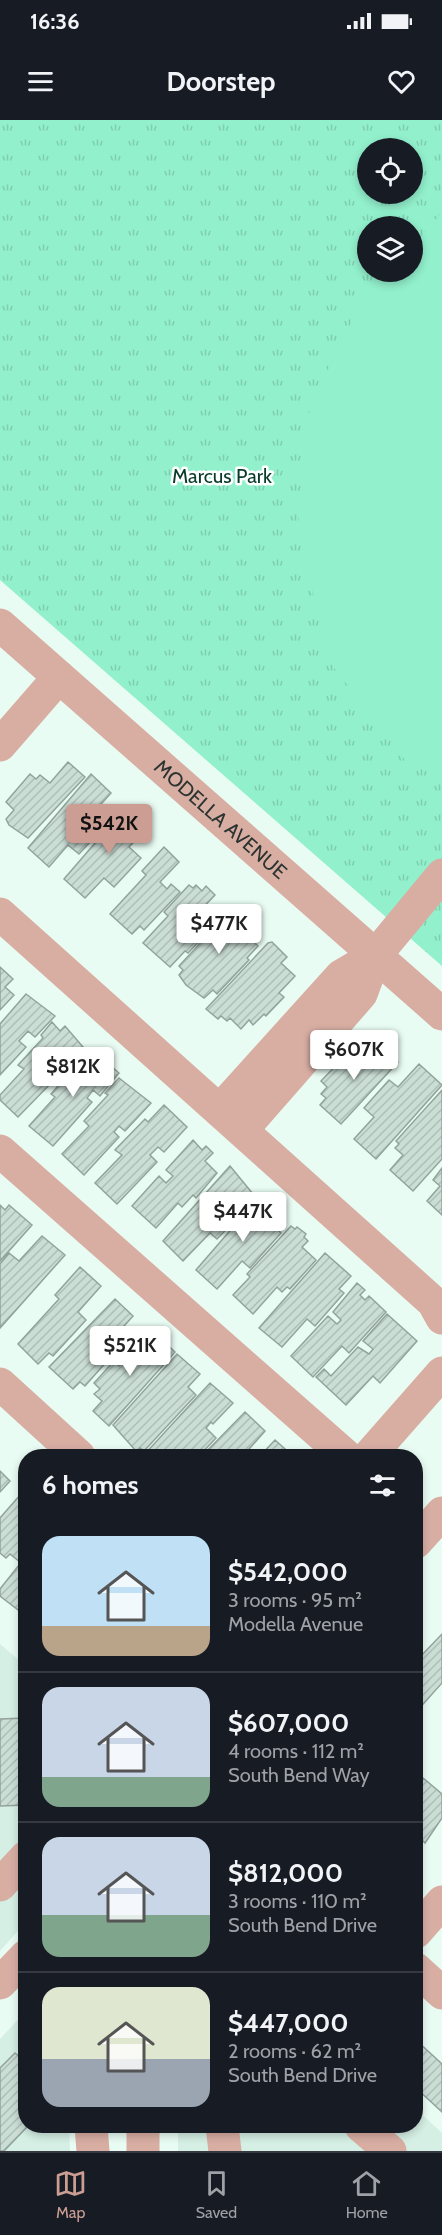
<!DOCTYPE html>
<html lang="en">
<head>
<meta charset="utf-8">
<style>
  :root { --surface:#171b24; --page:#242831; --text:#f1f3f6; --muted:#9ea1a6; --line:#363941; --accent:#cc9e93 }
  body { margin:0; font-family:Cabin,sans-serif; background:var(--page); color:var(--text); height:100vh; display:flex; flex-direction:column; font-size:22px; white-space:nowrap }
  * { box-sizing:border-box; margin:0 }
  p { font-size:20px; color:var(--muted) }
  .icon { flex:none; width:33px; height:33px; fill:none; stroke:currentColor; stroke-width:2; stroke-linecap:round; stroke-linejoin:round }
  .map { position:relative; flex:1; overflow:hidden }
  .sheet { position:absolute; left:18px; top:1329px; width:405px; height:684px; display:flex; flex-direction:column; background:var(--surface); border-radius:24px; box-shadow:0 3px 9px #0003 }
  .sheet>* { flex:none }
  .fabs { position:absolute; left:357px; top:18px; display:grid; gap:12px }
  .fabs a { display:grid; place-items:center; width:66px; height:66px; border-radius:50%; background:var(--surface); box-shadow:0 3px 9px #0003; font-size:30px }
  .price { position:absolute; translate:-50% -51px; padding:0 14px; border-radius:6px; background:#fff; color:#222; font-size:20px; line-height:39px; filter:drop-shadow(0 2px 3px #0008) }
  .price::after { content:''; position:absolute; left:50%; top:36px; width:18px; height:14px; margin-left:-9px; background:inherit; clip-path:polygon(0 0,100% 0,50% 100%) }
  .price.current { background:var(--accent); color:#111 }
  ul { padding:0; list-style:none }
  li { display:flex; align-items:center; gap:18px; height:150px; padding:0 24px }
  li+li { border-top:2px solid var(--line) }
  li span { display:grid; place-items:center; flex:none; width:168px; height:120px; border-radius:18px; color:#555 }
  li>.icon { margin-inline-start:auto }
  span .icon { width:72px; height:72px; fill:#fffc; stroke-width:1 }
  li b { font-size:26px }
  h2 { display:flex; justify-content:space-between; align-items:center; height:72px; padding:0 24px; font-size:26px }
  .status { display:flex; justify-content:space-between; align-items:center; height:42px; padding:0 30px; background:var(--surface); direction:ltr }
  .status svg { height:16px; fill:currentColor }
  header { display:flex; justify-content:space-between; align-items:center; height:78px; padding:0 24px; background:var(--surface); font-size:27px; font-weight:700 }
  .menu { display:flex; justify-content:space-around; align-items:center; height:84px; border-top:2px solid var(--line); background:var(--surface); font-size:16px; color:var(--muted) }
  .menu a { display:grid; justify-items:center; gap:3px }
  .menu .current { color:var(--accent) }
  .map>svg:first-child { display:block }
  .built { fill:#d5efe4 }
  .park { fill:url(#park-tufts); fill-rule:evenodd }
  .pitch { fill:#92f0cc }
  .building { fill:url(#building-hatch); stroke:#92a39c; stroke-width:1.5 }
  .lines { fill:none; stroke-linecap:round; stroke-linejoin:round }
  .minor { stroke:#d8aea3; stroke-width:33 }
  .labels { text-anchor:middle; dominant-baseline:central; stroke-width:5; stroke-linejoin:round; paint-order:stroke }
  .park-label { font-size:20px; fill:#093b2b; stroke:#fff }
  .street-label { font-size:20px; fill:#2c3330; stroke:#fff }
</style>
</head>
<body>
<div class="status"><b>16:36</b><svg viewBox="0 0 49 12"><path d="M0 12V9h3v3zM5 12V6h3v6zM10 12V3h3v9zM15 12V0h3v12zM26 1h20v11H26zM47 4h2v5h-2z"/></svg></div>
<header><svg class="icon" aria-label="menu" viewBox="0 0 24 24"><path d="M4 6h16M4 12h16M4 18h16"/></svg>Doorstep<svg class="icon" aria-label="heart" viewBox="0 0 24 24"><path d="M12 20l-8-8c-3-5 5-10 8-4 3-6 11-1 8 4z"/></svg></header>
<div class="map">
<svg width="442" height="2031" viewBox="0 0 442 2031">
  <defs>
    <pattern id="park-tufts" width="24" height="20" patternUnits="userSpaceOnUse" patternTransform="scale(1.5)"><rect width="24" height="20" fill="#92f0cc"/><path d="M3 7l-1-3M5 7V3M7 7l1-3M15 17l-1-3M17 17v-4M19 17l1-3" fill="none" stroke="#7eceb0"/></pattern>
    <pattern id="building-hatch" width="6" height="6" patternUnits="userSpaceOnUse" patternTransform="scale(1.5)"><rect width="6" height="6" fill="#cbded6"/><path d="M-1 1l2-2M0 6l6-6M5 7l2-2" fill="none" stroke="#aebfb8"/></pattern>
  </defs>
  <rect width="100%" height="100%" fill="#e9fcf3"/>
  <path class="built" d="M 0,1524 L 26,1546 L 25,1803 L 0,1831 Z
    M 25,1892 L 26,2006 L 69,2006 L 70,2031 L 0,2031 L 0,1919 Z
    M 416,1989 L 442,2013 L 442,2031 L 178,2031 L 178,2006 L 416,2006 Z"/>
  <path class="park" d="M 0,0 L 442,0 L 442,846 L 0,460 ZM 368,28 L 412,28 L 412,74 L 368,74 ZM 368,106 L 412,106 L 412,152 L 368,152 Z"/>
  <path class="pitch" d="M 442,92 L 442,648 L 411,648 L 328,540 L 298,405 L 310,285 L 360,186 L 390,152 L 412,152 L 413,126 Z"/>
  <path class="building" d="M 68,642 L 85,657 L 28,718 L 9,705 L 6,699 L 14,690 L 6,682 L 30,654 L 36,659 L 40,655 L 50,663 Z
    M 91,654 L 111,673 L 93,693 L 106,705 L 79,734 L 68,725 L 49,747 L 28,728 Z
    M 127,686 L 149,706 L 129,727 L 141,738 L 114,767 L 104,758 L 85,778 L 64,759 Z
    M 164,727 L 179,742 L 160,762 L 167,769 L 171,764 L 180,772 L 144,810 L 140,806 L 132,814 L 110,794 L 146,755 L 142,751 Z
    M 189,765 L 193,768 L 196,765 L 202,771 L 206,766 L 215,775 L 196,795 L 206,803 L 202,808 L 207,813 L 188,833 L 185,831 L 170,847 L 143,823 L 168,796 L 164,792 Z
    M 233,788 L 257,811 L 251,819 L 258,826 L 247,838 L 249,840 L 217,874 L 213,870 L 204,878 L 186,865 L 179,855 L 183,850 L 179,846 Z
    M 272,822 L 287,837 L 281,843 L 295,856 L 279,873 L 284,877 L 266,896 L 264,894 L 253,905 L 249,900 L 241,909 L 230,898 L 227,901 L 221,896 L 218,899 L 206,889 L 268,823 Z
    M 0,847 L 13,859 L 5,867 L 14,875 L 0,890 Z
    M 26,874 L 55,896 L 35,917 L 28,911 L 19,921 L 26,927 L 0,955 L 0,904 Z
    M 52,902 L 60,911 L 65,906 L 83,927 L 58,953 L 53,948 L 48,954 L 54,960 L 18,997 L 0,980 L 0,975 L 24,949 L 18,945 L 43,918 L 41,915 Z
    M 365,924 L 376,935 L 382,928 L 398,942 L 341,1004 L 320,985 L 326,978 L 321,974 L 327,967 L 321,961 L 347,934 L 352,938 Z
    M 96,933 L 119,953 L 100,976 L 93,970 L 87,978 L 92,982 L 53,1026 L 29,1006 L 55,977 L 51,974 L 81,940 L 86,944 Z
    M 419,944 L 442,965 L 376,1039 L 354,1019 L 374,997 L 364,988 L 389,960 L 398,967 Z
    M 119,958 L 151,983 L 125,1011 L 119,1006 L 114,1012 L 119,1017 L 84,1055 L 62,1034 L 89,1006 L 84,1001 L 108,975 L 105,973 Z
    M 442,970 L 442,1039 L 413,1071 L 390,1050 L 403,1035 L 395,1028 L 399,1024 L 396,1021 Z
    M 164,985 L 187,1007 L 164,1032 L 158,1027 L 150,1035 L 157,1042 L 117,1084 L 95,1063 L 122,1035 L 115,1030 L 145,999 L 148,1002 Z
    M 193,1020 L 202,1030 L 206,1026 L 213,1033 L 205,1041 L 217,1053 L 196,1078 L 193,1075 L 182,1087 L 178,1083 L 156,1108 L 132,1086 L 159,1056 L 166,1063 L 173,1056 L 166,1050 Z
    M 230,1046 L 253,1074 L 244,1082 L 249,1086 L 217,1119 L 210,1113 L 183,1141 L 163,1121 Z
    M 442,1048 L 442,1095 L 427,1081 L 440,1066 L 433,1060 Z
    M 260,1076 L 284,1099 L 276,1108 L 281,1113 L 250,1148 L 242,1141 L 217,1169 L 196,1150 Z
    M 0,1085 L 5,1090 L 9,1085 L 32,1105 L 0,1141 Z
    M 291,1106 L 295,1109 L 297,1107 L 306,1114 L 304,1117 L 308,1121 L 302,1127 L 316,1140 L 290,1169 L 287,1167 L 282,1172 L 277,1167 L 253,1194 L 233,1175 L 250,1157 L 247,1154 Z
    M 42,1116 L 65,1135 L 0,1208 L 0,1144 L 9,1133 L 19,1141 Z
    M 325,1133 L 351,1156 L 339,1169 L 344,1173 L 315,1206 L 307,1199 L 282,1227 L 259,1208 Z
    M 80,1147 L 101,1166 L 78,1192 L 86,1200 L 53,1236 L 49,1233 L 38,1244 L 18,1224 L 59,1179 L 55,1175 Z
    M 357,1163 L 365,1170 L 360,1175 L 365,1180 L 369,1176 L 386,1192 L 349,1233 L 342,1226 L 313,1257 L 291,1236 L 328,1196 L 337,1204 L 341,1200 L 333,1192 Z
    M 115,1179 L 133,1196 L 115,1216 L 123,1223 L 85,1266 L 80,1262 L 73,1269 L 49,1247 Z
    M 387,1194 L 417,1221 L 380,1263 L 373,1256 L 346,1285 L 316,1257 L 324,1249 L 331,1256 L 358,1227 L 369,1234 L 373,1229 L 363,1221 Z
    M 153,1211 L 175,1232 L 109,1306 L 93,1291 L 102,1281 L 94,1274 L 100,1269 L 94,1263 L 114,1241 L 119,1246 Z
    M 177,1234 L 200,1254 L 188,1267 L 196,1275 L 144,1331 L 140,1328 L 136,1331 L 113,1305 Z
    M 210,1263 L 233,1283 L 213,1304 L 211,1302 L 206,1308 L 216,1318 L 199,1336 L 143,1336 Z
    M 245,1292 L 265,1311 L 243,1336 L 202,1336 Z
    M 275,1320 L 293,1336 L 260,1336 Z
    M 0,1351 L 10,1361 L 0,1372 Z
    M 21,1374 L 26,1378 L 26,1436 L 20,1442 L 10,1434 L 6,1438 L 0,1433 L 0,1398 Z
    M 23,1440 L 26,1442 L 26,1496 L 0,1476 L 0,1469 Z
    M 442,1514 L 442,1563 L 416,1592 L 416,1535 L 419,1538 Z
    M 25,1598 L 26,1685 L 0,1686 L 0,1599 Z
    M 423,1658 L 442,1674 L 442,1698 L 425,1723 L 422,1720 L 416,1728 L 416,1666 Z
    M 416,1920 L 442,1944 L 442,1992 L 416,1968 Z
    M 15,1933 L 26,1942 L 26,2006 L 28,2006 L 4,2031 L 0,2031 L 0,1948 Z"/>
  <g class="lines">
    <g class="minor">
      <path id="s1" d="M 0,505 L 442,894"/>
      <path d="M 0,625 L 59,557"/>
      <path d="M 0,794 L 433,1182 L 442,1198"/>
      <path d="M 220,990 L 341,856 L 375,836"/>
      <path d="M 242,1010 L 361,874 L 375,836 L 442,755"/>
      <path d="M 0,1031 L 346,1336"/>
      <path d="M 0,1264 L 79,1336"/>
      <path d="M 369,1336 L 442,1253"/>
      <path d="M 416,1422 L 442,1393"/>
      <path d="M 0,1765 L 26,1737"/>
      <path d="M 416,1812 L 442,1782"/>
      <path d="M 416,1849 L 442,1873"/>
      <path d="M 0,1863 L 26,1836"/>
      <path d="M 91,2006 L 93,2031"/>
      <path d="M 143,2006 L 143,2031"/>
      <path d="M 222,2006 L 225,2031"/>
      <path d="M 361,2006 L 390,2031"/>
    </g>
  </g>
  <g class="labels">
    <g class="park-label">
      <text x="222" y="356">Marcus Park</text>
    </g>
    <g class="street-label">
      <text stroke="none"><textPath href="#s1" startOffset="294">MODELLA AVENUE</textPath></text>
    </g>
  </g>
</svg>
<div class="fabs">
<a><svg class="icon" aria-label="locate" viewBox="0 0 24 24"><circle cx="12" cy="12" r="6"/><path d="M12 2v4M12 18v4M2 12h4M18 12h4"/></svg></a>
<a><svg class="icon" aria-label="layers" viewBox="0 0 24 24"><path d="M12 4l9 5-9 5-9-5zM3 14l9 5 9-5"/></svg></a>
</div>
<b class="price current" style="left:109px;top:735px">$542K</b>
<b class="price" style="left:219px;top:835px">$477K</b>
<b class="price" style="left:354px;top:961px">$607K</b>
<b class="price" style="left:73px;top:978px">$812K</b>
<b class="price" style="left:243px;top:1123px">$447K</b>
<b class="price" style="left:130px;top:1257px">$521K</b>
<section class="sheet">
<h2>6 homes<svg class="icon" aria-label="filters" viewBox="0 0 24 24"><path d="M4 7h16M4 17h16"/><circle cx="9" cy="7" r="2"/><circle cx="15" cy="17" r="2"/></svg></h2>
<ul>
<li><span style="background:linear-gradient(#bfe0f5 75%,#b9a48a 0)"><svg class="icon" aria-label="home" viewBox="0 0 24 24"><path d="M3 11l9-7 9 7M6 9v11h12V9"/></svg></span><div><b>$542,000</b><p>3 rooms · 95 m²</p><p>Modella Avenue</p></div></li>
<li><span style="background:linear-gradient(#c9d6e8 75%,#7fa58c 0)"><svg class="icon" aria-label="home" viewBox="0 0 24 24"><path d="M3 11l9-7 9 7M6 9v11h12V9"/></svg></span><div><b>$607,000</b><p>4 rooms · 112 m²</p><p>South Bend Way</p></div></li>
<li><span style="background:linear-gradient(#c9d6e8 65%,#7fa58c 0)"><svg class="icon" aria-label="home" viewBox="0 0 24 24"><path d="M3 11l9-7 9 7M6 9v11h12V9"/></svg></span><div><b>$812,000</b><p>3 rooms · 110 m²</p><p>South Bend Drive</p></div></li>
<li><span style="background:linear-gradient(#dfe7d0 60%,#9aa5b1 0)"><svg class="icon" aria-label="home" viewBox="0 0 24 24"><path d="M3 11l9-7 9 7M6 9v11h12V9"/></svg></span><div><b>$447,000</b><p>2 rooms · 62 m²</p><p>South Bend Drive</p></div></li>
</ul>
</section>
</div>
<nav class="menu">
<a class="current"><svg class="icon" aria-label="map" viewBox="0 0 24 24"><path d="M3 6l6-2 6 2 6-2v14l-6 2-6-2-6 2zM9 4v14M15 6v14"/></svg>Map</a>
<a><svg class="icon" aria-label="saved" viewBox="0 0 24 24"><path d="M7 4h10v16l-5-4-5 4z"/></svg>Saved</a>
<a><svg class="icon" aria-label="home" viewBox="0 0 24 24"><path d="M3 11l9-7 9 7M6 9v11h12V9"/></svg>Home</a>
</nav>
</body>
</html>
